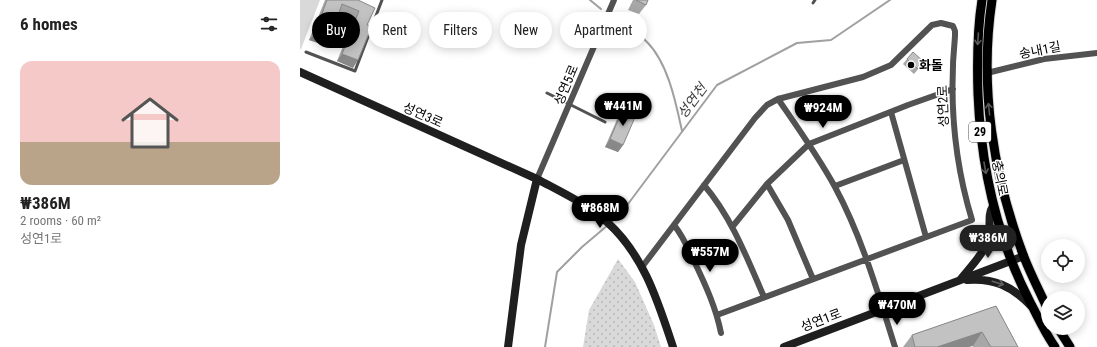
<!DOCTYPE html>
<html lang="en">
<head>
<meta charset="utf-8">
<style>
  :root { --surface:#fff; --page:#f6f6f6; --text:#222; --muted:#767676; --line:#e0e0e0; --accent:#000 }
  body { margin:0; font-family:"Roboto Condensed","Noto Sans KR",sans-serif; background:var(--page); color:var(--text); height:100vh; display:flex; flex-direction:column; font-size:15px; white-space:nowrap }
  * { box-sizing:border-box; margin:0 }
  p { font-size:13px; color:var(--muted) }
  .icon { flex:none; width:22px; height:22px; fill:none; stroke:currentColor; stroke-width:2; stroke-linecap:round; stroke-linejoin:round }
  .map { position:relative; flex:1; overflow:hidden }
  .sheet { display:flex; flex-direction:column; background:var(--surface); width:300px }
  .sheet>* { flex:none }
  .guide { position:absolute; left:12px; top:12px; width:380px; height:36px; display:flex; gap:8px }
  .fabs { position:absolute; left:741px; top:239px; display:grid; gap:8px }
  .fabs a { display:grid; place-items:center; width:44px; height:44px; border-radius:50%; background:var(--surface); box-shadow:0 2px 10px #0003; font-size:20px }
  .price { position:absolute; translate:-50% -34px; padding:0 9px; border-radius:14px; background:var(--accent); color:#fff; font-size:13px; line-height:26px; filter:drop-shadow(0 1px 2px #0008) }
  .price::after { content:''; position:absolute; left:50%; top:24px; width:12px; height:9px; margin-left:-6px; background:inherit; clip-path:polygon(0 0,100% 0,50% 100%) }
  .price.on { background:#222; color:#fff }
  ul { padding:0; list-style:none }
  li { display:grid; align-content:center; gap:8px; height:212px; padding:0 20px }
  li+li { border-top:1px solid var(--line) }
  li span { display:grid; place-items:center; height:124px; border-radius:12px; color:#555 }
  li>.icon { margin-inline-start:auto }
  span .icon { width:72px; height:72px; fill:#fffc; stroke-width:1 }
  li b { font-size:17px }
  h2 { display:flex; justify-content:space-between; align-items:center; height:48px; padding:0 20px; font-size:17px }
  .tag { padding:0 14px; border-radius:18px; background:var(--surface); box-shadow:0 2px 10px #0003; font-size:14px; line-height:36px }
  .tag.on { background:var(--accent); color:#fff }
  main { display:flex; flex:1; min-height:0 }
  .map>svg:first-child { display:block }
  .park { fill:url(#park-dots) }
  .pitch { fill:#d9d9d9 }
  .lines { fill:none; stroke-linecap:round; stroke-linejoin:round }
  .stream { stroke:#a0a0a0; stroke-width:2 }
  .primary-casing { stroke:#dbdbdb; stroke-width:11 }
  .lane { stroke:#525252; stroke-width:3 }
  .street { stroke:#525252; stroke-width:6 }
  .secondary { stroke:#1f1f1f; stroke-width:8 }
  .primary { stroke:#000; stroke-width:9 }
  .wall { fill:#a7a7a7 }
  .shaded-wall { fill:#888 }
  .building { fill:#c2c2c2; stroke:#888 }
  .oneway { stroke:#595959 }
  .oneway2 { stroke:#626262 }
  .poi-dot { fill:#000; stroke:#fff; stroke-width:1.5 }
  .labels { text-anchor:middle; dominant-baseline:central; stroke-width:3; stroke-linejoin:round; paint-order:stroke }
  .shield { fill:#fff; stroke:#4c4c4c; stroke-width:1 }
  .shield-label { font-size:12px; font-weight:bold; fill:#000 }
  .street-label { font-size:13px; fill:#000; stroke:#fff }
  .poi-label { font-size:13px; font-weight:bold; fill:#000; stroke:#fff; text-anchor:start }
  .water-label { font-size:14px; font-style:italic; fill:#414141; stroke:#fff }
</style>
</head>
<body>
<main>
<section class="sheet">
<h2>6 homes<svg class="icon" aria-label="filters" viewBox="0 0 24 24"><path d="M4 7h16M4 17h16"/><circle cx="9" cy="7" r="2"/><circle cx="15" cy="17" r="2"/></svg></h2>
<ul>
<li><span style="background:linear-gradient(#f6c9c9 65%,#b9a48a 0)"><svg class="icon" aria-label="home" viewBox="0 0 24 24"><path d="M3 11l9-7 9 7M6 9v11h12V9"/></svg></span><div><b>₩386M</b><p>2 rooms · 60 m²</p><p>성연1로</p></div></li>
</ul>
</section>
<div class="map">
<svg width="797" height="347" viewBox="0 0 797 347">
  <defs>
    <pattern id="park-dots" width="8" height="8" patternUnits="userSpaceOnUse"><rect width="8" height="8" fill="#d9d9d9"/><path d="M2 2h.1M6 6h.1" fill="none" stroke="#b8b8b8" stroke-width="1.8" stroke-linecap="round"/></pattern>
  </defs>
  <rect width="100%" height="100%" fill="#fff"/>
  <path class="park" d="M 318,259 L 335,282 L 354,325 L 361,347 L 283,347 L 289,310 Z"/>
  <path class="pitch" d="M 0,0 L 20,0 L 1,49 L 0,49 Z"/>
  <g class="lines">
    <path class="stream" d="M 290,0 L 301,9
      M 312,16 C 324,24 337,31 347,42 C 368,63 376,103 382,131
      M 311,222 L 319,216 L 417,85 L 497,43 L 531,40 L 590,0
      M 245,347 L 257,272 L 282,247 L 308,225"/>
    <defs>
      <path id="primary" d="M 682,0 C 677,31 677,62 678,94 C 681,168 696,236 730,302 C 738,317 745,333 755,347
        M 692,0 C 679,86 693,176 724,257 C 731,275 740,292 748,310
        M 758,328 L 770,347"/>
    </defs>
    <use href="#primary" class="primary-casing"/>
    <path class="lane" d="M 513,3 L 515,0
      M 6,52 L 55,71 L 82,0
      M 247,93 L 305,122"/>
    <path class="street" d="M 687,73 L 744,59 L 797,53
      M 478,99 C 498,128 518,156 535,187 C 562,237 578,293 595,347
      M 591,112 L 626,237
      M 237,179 L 314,0
      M 467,184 L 488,220 L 513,279
      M 404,185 C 432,218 447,258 464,297
      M 535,186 L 604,160
      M 374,225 C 383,236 389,250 395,263 C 406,286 416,308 421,333
      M 433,226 L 467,184 L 509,144 L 608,105 L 653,89
      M 342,267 L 455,118 L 467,105 L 478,99 L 563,77 L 591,65 L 632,25 L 641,23 L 653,26 L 655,31 L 655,36 C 649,97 654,161 672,220 L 417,315"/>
    <path class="secondary" d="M 0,72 L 237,179 C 261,192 287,204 307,222 C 344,255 358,302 373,347
      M 660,280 C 671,266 685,253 689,236 C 691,226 687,215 693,206
      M 667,280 C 694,278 712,286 731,306
      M 208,347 L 221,245 L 237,179
      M 484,347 L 724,256"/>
    <use href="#primary" class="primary"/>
  </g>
  <path class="wall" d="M 25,0 L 58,0 L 67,25 L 53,68 L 37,61 L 54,19 L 39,12 L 30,38 L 24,45 L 9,40 Z
    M 333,0 L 348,0 L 346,5 L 339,14 L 328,10 Z
    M 607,59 L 624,62 L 614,74 L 603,64 Z
    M 323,109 L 323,145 L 318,152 L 305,147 L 318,117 Z
    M 696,306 L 718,347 L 673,347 L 673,346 L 668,347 L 603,347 L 612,335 Z"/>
  <path class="shaded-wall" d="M 15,33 L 30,38 L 24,45 L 9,40 Z
    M 42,54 L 58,60 L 53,68 L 37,61 Z
    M 310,139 L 323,145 L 318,152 L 305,147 Z
    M 682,332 L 673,346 L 668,347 L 637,347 Z"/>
  <path class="building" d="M 27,0 L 58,0 L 75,8 L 67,25 L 72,26 L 58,60 L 42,54 L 59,11 L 42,4 L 30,38 L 15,33 Z
    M 336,0 L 348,0 L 346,5 Z
    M 613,52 L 624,62 L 618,69 L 607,59 Z
    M 323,109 L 336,115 L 323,145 L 310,139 Z
    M 696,306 L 718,347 L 691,347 L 682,332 L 637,347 L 615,347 L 612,335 Z"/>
  <defs><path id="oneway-shaft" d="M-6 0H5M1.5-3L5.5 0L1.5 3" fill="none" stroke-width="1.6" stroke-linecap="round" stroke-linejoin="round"/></defs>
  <g class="oneway">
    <use href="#oneway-shaft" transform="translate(678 39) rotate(94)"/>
    <use href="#oneway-shaft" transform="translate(689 109) rotate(-96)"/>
    <use href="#oneway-shaft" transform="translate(685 168) rotate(80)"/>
  </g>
  <use class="oneway2" href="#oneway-shaft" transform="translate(698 283) rotate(17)"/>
  <circle class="poi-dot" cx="611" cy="65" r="4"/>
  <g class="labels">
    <rect class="shield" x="669" y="122" width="22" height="20" rx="3"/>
    <g class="shield-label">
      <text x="680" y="132">29</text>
    </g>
    <g class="street-label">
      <text transform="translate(740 50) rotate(-11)">송내1길</text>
      <text transform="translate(266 85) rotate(-67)">성연5로</text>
      <text transform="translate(643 106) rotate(-92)">성연2로</text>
      <text transform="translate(123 115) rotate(24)">성연3로</text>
      <text transform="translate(700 178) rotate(79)">충의로</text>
      <text transform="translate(521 320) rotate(-21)">성연1로</text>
    </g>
    <g class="poi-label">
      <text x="619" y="65">화돌</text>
    </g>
    <g class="water-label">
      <text transform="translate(392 101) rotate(-53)">성연천</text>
    </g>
  </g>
</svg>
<div class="fabs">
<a><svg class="icon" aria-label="locate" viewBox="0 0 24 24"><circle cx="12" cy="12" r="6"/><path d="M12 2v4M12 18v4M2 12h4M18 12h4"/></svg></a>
<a><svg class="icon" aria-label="layers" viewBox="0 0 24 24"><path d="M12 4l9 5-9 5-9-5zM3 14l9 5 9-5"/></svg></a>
</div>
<b class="price" style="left:323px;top:127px">₩441M</b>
<b class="price" style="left:523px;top:129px">₩924M</b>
<b class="price" style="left:300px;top:229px">₩868M</b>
<b class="price on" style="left:688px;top:259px">₩386M</b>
<b class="price" style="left:410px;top:273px">₩557M</b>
<b class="price" style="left:597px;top:326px">₩470M</b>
<div class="guide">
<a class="tag on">Buy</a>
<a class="tag">Rent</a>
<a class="tag">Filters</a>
<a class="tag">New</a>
<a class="tag">Apartment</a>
</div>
</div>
</main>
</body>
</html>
